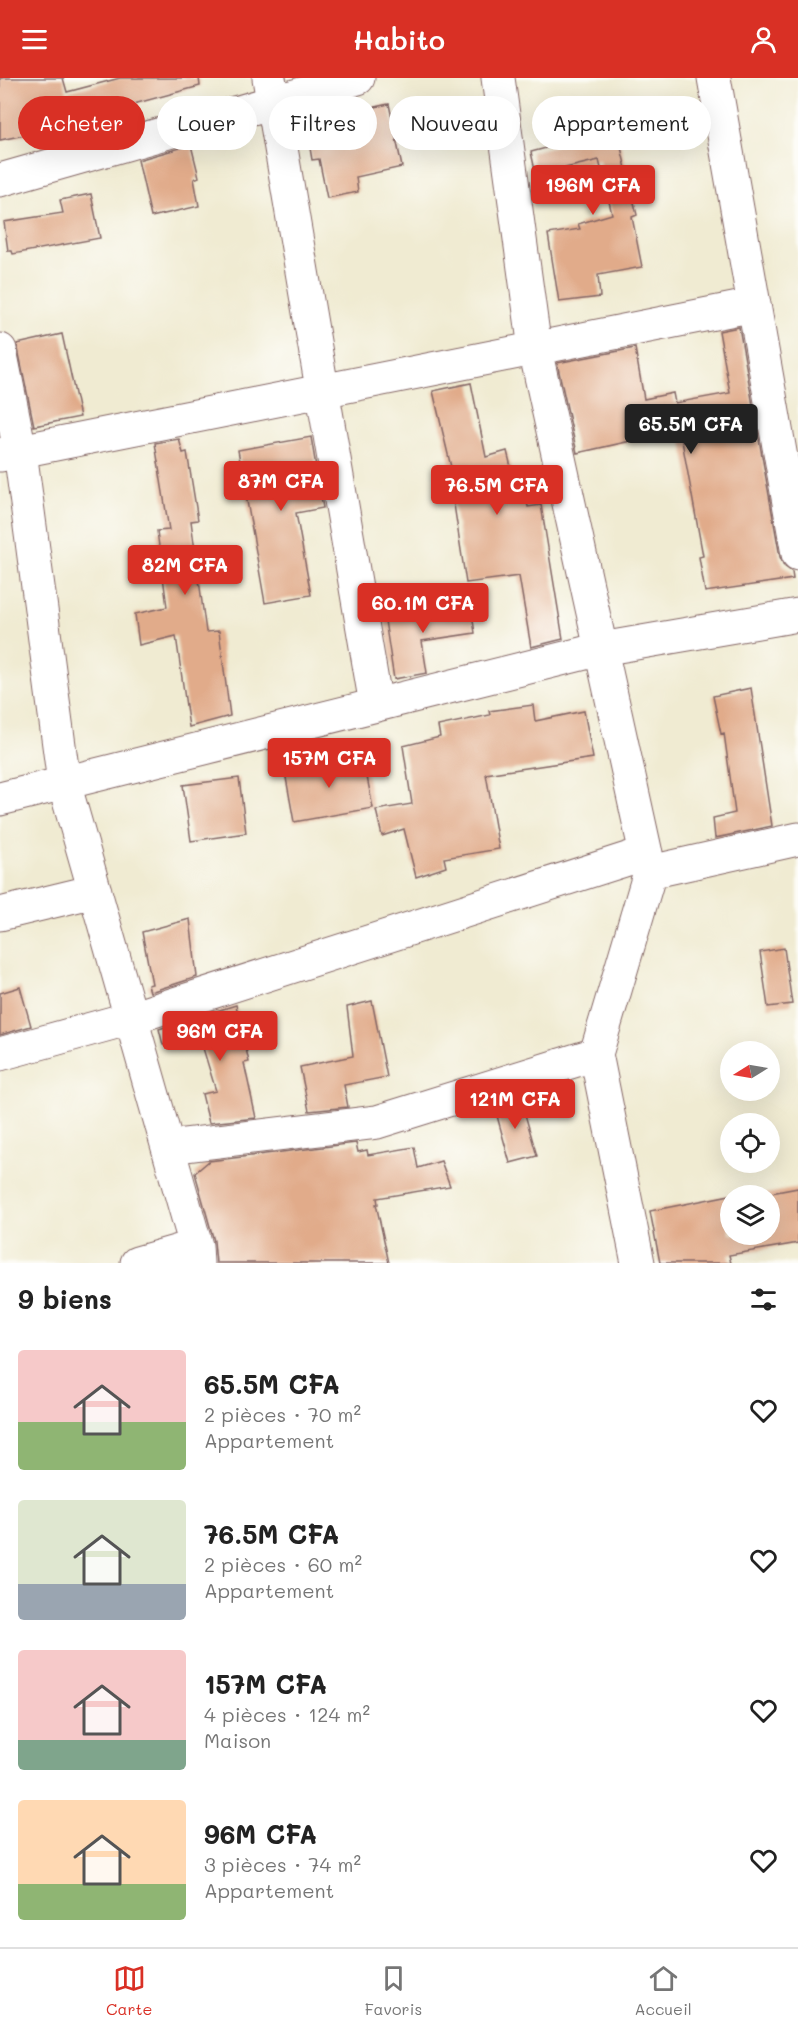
<!DOCTYPE html>
<html lang="fr">
<head>
<meta charset="utf-8">
<style>
  :root { --surface:#fff; --page:#f6f6f6; --text:#222; --muted:#767676; --line:#e0e0e0; --accent:#d93025 }
  body { margin:0; font-family:Mali,sans-serif; background:var(--page); color:var(--text); height:100vh; display:flex; flex-direction:column; font-size:22px; white-space:nowrap }
  * { box-sizing:border-box; margin:0 }
  p { font-size:20px; color:var(--muted) }
  .icon { flex:none; width:33px; height:33px; fill:none; stroke:currentColor; stroke-width:2; stroke-linecap:round; stroke-linejoin:round }
  .map { position:relative; height:1185px; overflow:hidden }
  .panel { display:flex; flex-direction:column; background:var(--surface); flex:1 }
  .panel>* { flex:none }
  .banner { position:absolute; left:18px; top:18px; width:762px; height:54px; display:flex; gap:12px }
  .needle { width:39px; rotate:259deg }
  .controls { position:absolute; left:720px; top:963px; display:grid; gap:12px }
  .controls a { display:grid; place-items:center; width:60px; height:60px; border-radius:50%; background:var(--surface); box-shadow:0 6px 24px #0002; font-size:30px }
  .price { position:absolute; translate:-50% -51px; padding:0 14px; border-radius:6px; background:var(--accent); color:#fff; font-size:20px; line-height:39px; filter:drop-shadow(0 2px 3px #0008) }
  .price::after { content:''; position:absolute; left:50%; top:36px; width:18px; height:14px; margin-left:-9px; background:inherit; clip-path:polygon(0 0,100% 0,50% 100%) }
  .price.current { background:#222; color:#fff }
  ul { padding:0; list-style:none }
  li { display:flex; align-items:center; gap:18px; height:150px; padding:0 18px }
  li span { display:grid; place-items:center; flex:none; width:168px; height:120px; border-radius:6px; color:#555 }
  li>.icon { margin-inline-start:auto }
  span .icon { width:72px; height:72px; fill:#fffc; stroke-width:1 }
  li b { font-size:26px }
  h2 { display:flex; justify-content:space-between; align-items:center; height:72px; padding:0 18px; font-size:26px }
  .chip { padding:0 21px; border-radius:27px; background:var(--surface); box-shadow:0 6px 24px #0002; font-size:21px; line-height:54px }
  .chip.current { background:var(--accent); color:#fff }
  header { display:flex; justify-content:space-between; align-items:center; height:78px; padding:0 18px; background:var(--accent); color:#fff; font-size:27px; font-weight:600 }
  .tabs { display:flex; justify-content:space-around; align-items:center; height:84px; border-top:2px solid var(--line); background:var(--surface); font-size:16px; color:var(--muted) }
  .tabs a { display:grid; justify-items:center; gap:3px }
  .tabs .current { color:var(--accent) }
  .map>svg:first-child { display:block }
  .building { fill:#e1ab8a }
  .lines { fill:none; stroke-linecap:round; stroke-linejoin:round }
  .minor-casing { stroke:#846665; stroke-width:35 }
  .minor { stroke:#fff; stroke-width:33 }
</style>
</head>
<body>
<header><svg class="icon" aria-label="menu" viewBox="0 0 24 24"><path d="M4 6h16M4 12h16M4 18h16"/></svg>Habito<svg class="icon" aria-label="person" viewBox="0 0 24 24"><circle cx="12" cy="8" r="4"/><path d="M4 21q1-7 8-7t8 7"/></svg></header>
<div class="map">
<svg width="798" height="1185" viewBox="0 0 798 1185">
  <rect width="100%" height="100%" fill="#fdfcf7"/>
  <filter id="ink" filterUnits="userSpaceOnUse"><feTurbulence type="fractalNoise" baseFrequency=".0167" numOctaves="2"/><feDisplacementMap in="SourceGraphic" scale="12" xChannelSelector="R" yChannelSelector="G"/><feConvolveMatrix kernelMatrix="1 2 1 2 8 2 1 2 1" color-interpolation-filters="sRGB"/></filter>
  <filter id="wash" filterUnits="userSpaceOnUse"><feTurbulence type="fractalNoise" baseFrequency=".008" numOctaves="4" result="noise"/><feDisplacementMap in="SourceGraphic" scale="24" xChannelSelector="R" yChannelSelector="G"/><feGaussianBlur stdDeviation="1.35" result="paint"/><feColorMatrix in="noise" values="0 0 0 0 0 0 0 0 0 0 0 0 0 0 0 0 0 1.4 0 .05"/><feComposite in="paint" operator="in"/></filter>
  <g filter="url(#wash)">
    <rect width="100%" height="100%" fill="#f0ebd2"/>
    <g id="blocks">
      <path class="building" d="M 0,0 L 63,0 L 67,14 L 120,0 L 199,0 L 200,8 L 45,50 L 45,53 L 0,62 Z
        M 389,26 L 402,89 L 356,99 L 358,114 L 327,120 L 319,81 L 312,82 L 304,35 L 335,27 L 337,37 Z
        M 615,44 L 637,137 L 632,139 L 642,189 L 598,197 L 600,219 L 559,224 L 548,156 L 580,151 L 578,146 L 612,136 L 599,82 L 536,97 L 531,74 L 565,65 L 564,57 Z
        M 191,67 L 199,99 L 194,101 L 199,128 L 151,139 L 138,82 Z
        M 91,116 L 100,160 L 13,176 L 12,173 L 8,173 L 4,144 L 63,135 L 60,122 Z
        M 739,249 L 780,479 L 784,488 L 792,494 L 793,501 L 705,514 L 699,479 L 703,478 L 680,352 L 577,375 L 557,285 L 635,270 L 644,321 L 673,315 L 675,325 L 730,315 L 719,253 Z
        M 62,256 L 80,339 L 34,348 L 17,266 Z
        M 471,305 L 486,379 L 507,373 L 513,397 L 521,395 L 528,429 L 541,427 L 563,561 L 531,569 L 519,498 L 466,505 L 451,407 L 455,406 L 433,313 Z
        M 311,359 L 323,430 L 296,435 L 311,517 L 265,525 L 238,372 Z
        M 179,361 L 183,375 L 187,374 L 198,442 L 191,443 L 206,554 L 219,553 L 230,638 L 189,649 L 176,558 L 139,567 L 135,536 L 167,529 L 157,453 L 169,452 L 155,365 Z
        M 470,523 L 475,555 L 422,563 L 427,595 L 394,601 L 384,536 Z
        M 751,610 L 772,748 L 715,760 L 713,740 L 735,735 L 724,655 L 721,656 L 713,618 Z
        M 533,627 L 535,643 L 584,633 L 593,680 L 486,696 L 499,771 L 444,780 L 446,789 L 416,799 L 404,751 L 382,758 L 376,732 L 412,726 L 403,668 L 440,659 L 438,648 L 490,637 L 489,633 Z
        M 363,678 L 373,730 L 294,744 L 285,694 Z
        M 239,700 L 246,755 L 191,763 L 183,707 Z
        M 190,841 L 197,899 L 150,914 L 148,907 L 152,906 L 142,854 Z
        M 784,870 L 792,926 L 768,929 L 760,874 Z
        M 20,909 L 31,948 L 0,957 L 0,915 Z
        M 372,923 L 387,999 L 344,1007 L 348,1029 L 309,1033 L 300,989 L 353,978 L 347,929 Z
        M 236,927 L 249,984 L 244,985 L 256,1040 L 209,1045 L 202,1016 L 216,1013 L 200,960 L 163,967 L 159,951 Z
        M 520,1019 L 537,1078 L 510,1085 L 494,1027 Z
        M 356,1065 L 358,1074 L 367,1072 L 368,1077 L 414,1069 L 418,1090 L 441,1083 L 450,1108 L 377,1120 L 378,1126 L 376,1126 L 389,1185 L 216,1185 L 214,1163 L 195,1095 L 209,1083 Z
        M 798,1110 L 798,1165 L 729,1177 L 731,1185 L 660,1185 L 650,1133 L 730,1117 L 730,1156 L 770,1156 L 770,1118 L 755,1118 Z"/>
    </g>
  </g>
  <g filter="url(#ink)">
    <use href="#blocks" fill-opacity="0" stroke="#846665" stroke-width="1.5"/>
    <g class="lines">
      <defs>
        <path id="minor" d="M 269,0 L 376,627
          M 498,0 L 535,271 L 650,794 L 596,976 L 638,1185
          M 714,0 L 798,476
          M 0,102 L 358,0
          M 0,272 L 20,373 L 64,705 L 196,1168 L 197,1185
          M 0,377 L 754,227
          M 0,721 L 601,571 L 798,537
          M 650,794 L 798,761
          M 0,836 L 95,813
          M 0,976 L 131,940 L 646,775
          M 168,1069 L 377,1044 L 596,976
          M 137,1185 L 196,1168"/>
      </defs>
      <use href="#minor" class="minor-casing"/>
      <use href="#minor" class="minor"/>
    </g>
  </g>
</svg>
<div class="controls">
<a><svg class="needle" viewBox="-14 -14 28 28"><path d="M0-13l5 13h-10z" fill="#e53935"/><path d="M0 13l5-13h-10z" fill="#767676"/></svg></a>
<a><svg class="icon" aria-label="locate" viewBox="0 0 24 24"><circle cx="12" cy="12" r="6"/><path d="M12 2v4M12 18v4M2 12h4M18 12h4"/></svg></a>
<a><svg class="icon" aria-label="layers" viewBox="0 0 24 24"><path d="M12 4l9 5-9 5-9-5zM3 14l9 5 9-5"/></svg></a>
</div>
<b class="price" style="left:593px;top:138px">196M CFA</b>
<b class="price current" style="left:691px;top:377px">65.5M CFA</b>
<b class="price" style="left:281px;top:434px">87M CFA</b>
<b class="price" style="left:497px;top:438px">76.5M CFA</b>
<b class="price" style="left:185px;top:518px">82M CFA</b>
<b class="price" style="left:423px;top:556px">60.1M CFA</b>
<b class="price" style="left:329px;top:711px">157M CFA</b>
<b class="price" style="left:220px;top:984px">96M CFA</b>
<b class="price" style="left:515px;top:1052px">121M CFA</b>
<div class="banner">
<a class="chip current">Acheter</a>
<a class="chip">Louer</a>
<a class="chip">Filtres</a>
<a class="chip">Nouveau</a>
<a class="chip">Appartement</a>
</div>
</div>
<section class="panel">
<h2>9 biens<svg class="icon" aria-label="filters" viewBox="0 0 24 24"><path d="M4 7h16M4 17h16"/><circle cx="9" cy="7" r="2"/><circle cx="15" cy="17" r="2"/></svg></h2>
<ul>
<li><span style="background:linear-gradient(#f6c9c9 60%,#8fb573 0)"><svg class="icon" aria-label="home" viewBox="0 0 24 24"><path d="M3 11l9-7 9 7M6 9v11h12V9"/></svg></span><div><b>65.5M CFA</b><p>2 pièces · 70 m²</p><p>Appartement</p></div><svg class="icon" aria-label="heart" viewBox="0 0 24 24"><path d="M12 20l-8-8c-3-5 5-10 8-4 3-6 11-1 8 4z"/></svg></li>
<li><span style="background:linear-gradient(#dfe7d0 70%,#9aa5b1 0)"><svg class="icon" aria-label="home" viewBox="0 0 24 24"><path d="M3 11l9-7 9 7M6 9v11h12V9"/></svg></span><div><b>76.5M CFA</b><p>2 pièces · 60 m²</p><p>Appartement</p></div><svg class="icon" aria-label="heart" viewBox="0 0 24 24"><path d="M12 20l-8-8c-3-5 5-10 8-4 3-6 11-1 8 4z"/></svg></li>
<li><span style="background:linear-gradient(#f6c9c9 75%,#7fa58c 0)"><svg class="icon" aria-label="home" viewBox="0 0 24 24"><path d="M3 11l9-7 9 7M6 9v11h12V9"/></svg></span><div><b>157M CFA</b><p>4 pièces · 124 m²</p><p>Maison</p></div><svg class="icon" aria-label="heart" viewBox="0 0 24 24"><path d="M12 20l-8-8c-3-5 5-10 8-4 3-6 11-1 8 4z"/></svg></li>
<li><span style="background:linear-gradient(#ffd9b3 70%,#8fb573 0)"><svg class="icon" aria-label="home" viewBox="0 0 24 24"><path d="M3 11l9-7 9 7M6 9v11h12V9"/></svg></span><div><b>96M CFA</b><p>3 pièces · 74 m²</p><p>Appartement</p></div><svg class="icon" aria-label="heart" viewBox="0 0 24 24"><path d="M12 20l-8-8c-3-5 5-10 8-4 3-6 11-1 8 4z"/></svg></li>
</ul>
</section>
<nav class="tabs">
<a class="current"><svg class="icon" aria-label="map" viewBox="0 0 24 24"><path d="M3 6l6-2 6 2 6-2v14l-6 2-6-2-6 2zM9 4v14M15 6v14"/></svg>Carte</a>
<a><svg class="icon" aria-label="saved" viewBox="0 0 24 24"><path d="M7 4h10v16l-5-4-5 4z"/></svg>Favoris</a>
<a><svg class="icon" aria-label="home" viewBox="0 0 24 24"><path d="M3 11l9-7 9 7M6 9v11h12V9"/></svg>Accueil</a>
</nav>
</body>
</html>
